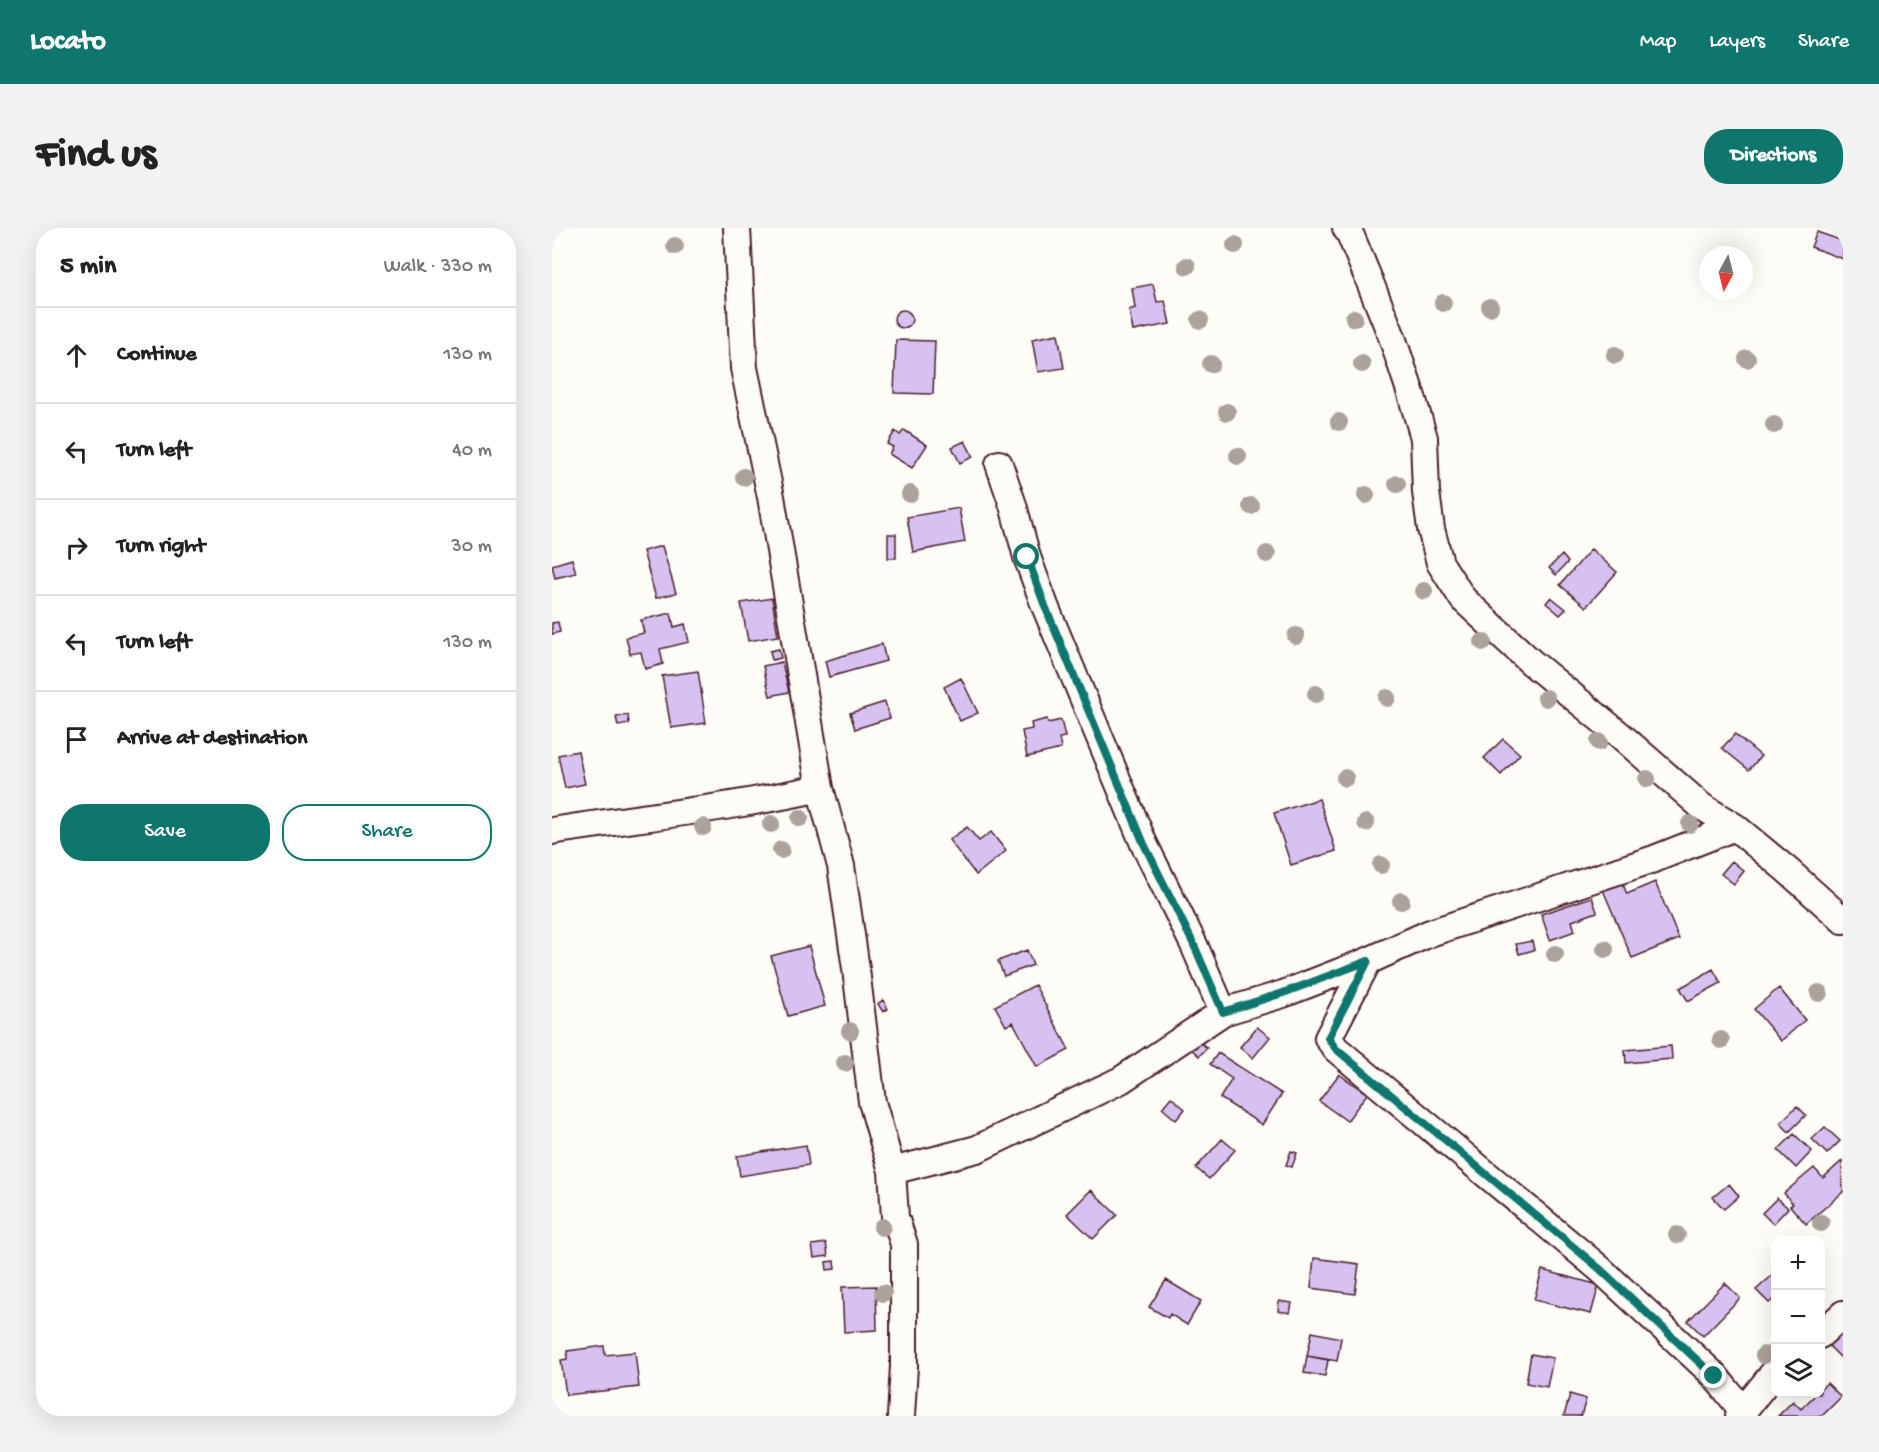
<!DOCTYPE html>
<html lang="en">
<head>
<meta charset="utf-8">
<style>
	:root { --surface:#fff; --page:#f2f2f2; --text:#222; --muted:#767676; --line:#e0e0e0; --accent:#0f766e }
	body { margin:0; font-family:"Gochi Hand",sans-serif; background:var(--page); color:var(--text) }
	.controls { position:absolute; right:18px; bottom:18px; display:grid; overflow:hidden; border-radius:12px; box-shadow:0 6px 24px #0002 }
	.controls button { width:54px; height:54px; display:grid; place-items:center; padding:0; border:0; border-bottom:2px solid var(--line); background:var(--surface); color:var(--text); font:30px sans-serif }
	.compass { position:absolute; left:1147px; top:18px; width:54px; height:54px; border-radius:50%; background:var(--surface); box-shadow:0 6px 24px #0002; rotate:187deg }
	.stop { position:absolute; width:18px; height:18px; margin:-14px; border:4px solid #0f766e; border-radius:50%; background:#fff }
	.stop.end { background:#0f766e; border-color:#fff; box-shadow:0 2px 6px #0008 }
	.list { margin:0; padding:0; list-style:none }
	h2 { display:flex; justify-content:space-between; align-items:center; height:78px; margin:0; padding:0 24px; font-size:26px }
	h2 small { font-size:20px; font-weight:400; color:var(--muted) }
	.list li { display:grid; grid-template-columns:39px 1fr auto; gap:18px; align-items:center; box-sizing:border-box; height:96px; padding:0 24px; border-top:2px solid var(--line) }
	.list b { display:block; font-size:22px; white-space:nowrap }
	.list em { font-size:20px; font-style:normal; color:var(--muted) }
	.actions { display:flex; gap:12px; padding:18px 24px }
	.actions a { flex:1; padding:14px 0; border:2px solid var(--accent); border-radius:24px; text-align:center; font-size:21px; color:var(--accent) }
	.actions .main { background:var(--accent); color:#fff }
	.icon { flex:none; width:33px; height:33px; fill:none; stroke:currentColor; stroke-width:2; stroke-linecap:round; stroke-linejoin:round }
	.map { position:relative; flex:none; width:1291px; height:1188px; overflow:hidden; border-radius:24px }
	header { display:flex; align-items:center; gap:36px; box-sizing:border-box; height:84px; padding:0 30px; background:var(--accent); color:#fff }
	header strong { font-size:28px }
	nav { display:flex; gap:33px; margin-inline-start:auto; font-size:21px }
	.intro { display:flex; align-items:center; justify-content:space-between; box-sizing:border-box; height:144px; padding:0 36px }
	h1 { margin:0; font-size:42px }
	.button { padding:15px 27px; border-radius:24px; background:var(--accent); color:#fff; font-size:21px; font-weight:700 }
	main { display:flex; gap:36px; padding:0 36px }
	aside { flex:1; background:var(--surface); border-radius:24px; box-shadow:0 6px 24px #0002 }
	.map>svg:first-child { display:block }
</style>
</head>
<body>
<header>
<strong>Locato</strong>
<nav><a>Map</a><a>Layers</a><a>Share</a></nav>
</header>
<div class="intro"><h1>Find us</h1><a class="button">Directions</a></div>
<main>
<aside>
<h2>5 min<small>Walk · 330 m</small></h2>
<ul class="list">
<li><svg class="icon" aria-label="ahead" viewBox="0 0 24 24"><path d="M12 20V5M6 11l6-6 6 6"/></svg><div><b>Continue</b></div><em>130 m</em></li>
<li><svg class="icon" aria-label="left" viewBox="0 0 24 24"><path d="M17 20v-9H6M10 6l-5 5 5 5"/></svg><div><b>Turn left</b></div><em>40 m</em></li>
<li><svg class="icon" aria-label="right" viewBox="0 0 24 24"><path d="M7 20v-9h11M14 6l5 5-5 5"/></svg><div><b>Turn right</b></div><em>30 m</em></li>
<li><svg class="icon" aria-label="left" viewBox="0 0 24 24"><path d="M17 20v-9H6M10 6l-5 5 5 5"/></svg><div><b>Turn left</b></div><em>130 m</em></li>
<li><svg class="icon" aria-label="arrive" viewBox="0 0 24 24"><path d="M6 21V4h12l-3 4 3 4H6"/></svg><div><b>Arrive at destination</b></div></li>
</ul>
<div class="actions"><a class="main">Save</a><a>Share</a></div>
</aside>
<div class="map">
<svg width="1291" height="1188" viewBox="0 0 1291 1188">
	<rect width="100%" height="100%" fill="#fdfcf7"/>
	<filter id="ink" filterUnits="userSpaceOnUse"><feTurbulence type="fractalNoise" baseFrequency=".0167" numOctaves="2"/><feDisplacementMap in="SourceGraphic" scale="12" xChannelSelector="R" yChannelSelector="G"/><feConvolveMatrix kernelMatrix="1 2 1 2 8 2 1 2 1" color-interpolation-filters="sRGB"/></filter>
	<g filter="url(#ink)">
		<path fill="#d6c1f1" stroke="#4a1f2b" stroke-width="1.5" d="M1265,4L1291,13V31L1259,19Z
			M601,56L605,74L613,73L618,96L581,103L577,82L583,80L580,60Z
			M342 91a9 9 0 1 1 18 0a9 9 0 1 1-18 0Z
			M506,106L512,140L486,144L480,111Z
			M344,112L383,113L381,166L342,165Z
			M352,202L375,217L360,240L337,226L341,219L335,216L343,203L348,207Z
			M413,213L421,229L408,235L400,219Z
			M407,280L413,314L361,324L355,289Z
			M336,306H344V330H336Z
			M110,318L124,365L104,370L91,323Z
			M1039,321L1065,344L1034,379L1008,357Z
			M1010,327L1016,334L1004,347L997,340Z
			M20,331L24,345L3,350L0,337Z
			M999,369L1014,381L1008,387L994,375Z
			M220,370L226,408L196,413L189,375Z
			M119,385L122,399L133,396L137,414L108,421L111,436L93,441L89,424L78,426L74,409L92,405L89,392Z
			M6,394L8,404L0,406V395Z
			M330,416L334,433L277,449L273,433Z
			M227,421L229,430L220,432L218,423Z
			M230,434L237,464L218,468L211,438Z
			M146,443L154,495L119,500L110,448Z
			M409,450L426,485L408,493L392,459Z
			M333,474L338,490L303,501L298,485Z
			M76,487L77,496L66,498L64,489Z
			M495,491L496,495L509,492L513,509L507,510L509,521L475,529L470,503L480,501L479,495Z
			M1183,506L1209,528L1197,542L1170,520Z
			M951,511L968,526L949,547L932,530Z
			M26,523L33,556L13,560L6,527Z
			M767,571L784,623L739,637L722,585Z
			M415,599L427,613L439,604L454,623L424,647L397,612Z
			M1180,633L1192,643L1182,656L1169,646Z
			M1070,654L1075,666L1103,654L1127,711L1080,730L1051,662Z
			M1040,669L1045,684L1020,693L1023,703L998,712L989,686Z
			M980,713L982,722L967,726L964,716Z
			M257,718L273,778L236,788L219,728Z
			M475,722L481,737L452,748L446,733Z
			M1161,741L1169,755L1136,773L1128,760Z
			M483,757L517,822L485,839L461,794L454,798L443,778Z
			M1227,760L1253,792L1229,813L1202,781Z
			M331,772L336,781L331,784L326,776Z
			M705,799L718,809L701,830L688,819Z
			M647,813L655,820L647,828L639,821Z
			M1119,818L1120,831L1074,835L1073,822Z
			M666,825L730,866L710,897L668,870L680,851L658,836Z
			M787,846L815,866L795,893L767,873Z
			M619,869L633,881L624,892L610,880Z
			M1245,878L1254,887L1237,904L1228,895Z
			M1273,899L1288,913L1275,926L1260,911Z
			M1242,906L1260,923L1244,940L1226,922Z
			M670,911L683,922L657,951L644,940Z
			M254,917L257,937L188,948L185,928Z
			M739,923L745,925L740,939L734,937Z
			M1290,933L1291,964L1254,996L1238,978L1241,976L1232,965L1262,940L1271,950Z
			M1177,956L1187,968L1172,981L1161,969Z
			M539,962L565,987L541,1011L515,986Z
			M1225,970L1236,980L1221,996L1210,985Z
			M274,1015L276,1028L262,1030L260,1017Z
			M762,1030L807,1036L803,1066L759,1060Z
			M282,1033L283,1041L275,1042L274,1034Z
			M990,1042L1047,1057L1039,1086L982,1072Z
			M1224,1044V1069L1217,1075L1204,1062Z
			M614,1052L649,1073L635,1097L618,1086L616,1090L597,1079Z
			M1173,1055L1188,1070L1151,1108L1136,1093Z
			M324,1058L325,1102L292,1104L290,1059Z
			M727,1073L740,1075L738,1085L726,1083Z
			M1291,1103V1132L1276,1117Z
			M760,1104L789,1110L785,1133L755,1128Z
			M52,1118L53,1127L83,1124L87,1159L14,1167L9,1132L15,1131V1123Z
			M979,1126L1001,1130L995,1159L974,1155Z
			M755,1128L776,1132L773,1148L752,1145Z
			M1275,1155L1289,1169L1270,1188H1226L1241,1173L1249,1181L1264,1166H1268V1161Z
			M1018,1166L1034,1171L1029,1188H1012Z"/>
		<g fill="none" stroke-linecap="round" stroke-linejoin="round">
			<defs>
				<path id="minor" d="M185,0L192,140L219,269L268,560
					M794,0L798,6L815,47L840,109L860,169L872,210L874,264L879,301L888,335L911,371L979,434L1068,507L1149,578L1183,599L1235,642L1291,692
					M447,236L461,277L475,329L493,378L592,616L642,717L671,784
					M0,603C89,589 180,580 268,560L289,638L304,741L320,874L340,943L343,989L352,1016V1138L349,1188
					M816,733L776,810L784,821L1048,1041L1162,1147L1192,1184
					M340,943L425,921L569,852L671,784L731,766L816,733L878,705L1102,631L1183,599
					M1268,1107L1291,1086
					M1187,1188L1224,1142"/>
			</defs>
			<use href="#minor" stroke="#4a1f2b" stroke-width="30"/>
			<use href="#minor" stroke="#fdfcf7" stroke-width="26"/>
		</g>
		<g fill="#aba29b">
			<circle cx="683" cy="17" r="9"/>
			<circle cx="123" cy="18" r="9"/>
			<circle cx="635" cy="38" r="9"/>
			<circle cx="891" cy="75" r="9"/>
			<circle cx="938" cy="79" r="9"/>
			<circle cx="802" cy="90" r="9"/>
			<circle cx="648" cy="92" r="9"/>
			<circle cx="1063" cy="127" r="9"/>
			<circle cx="1195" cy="131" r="9"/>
			<circle cx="659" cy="136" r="9"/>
			<circle cx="810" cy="136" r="9"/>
			<circle cx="675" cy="184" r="9"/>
			<circle cx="787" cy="194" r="9"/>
			<circle cx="1222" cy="197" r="9"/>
			<circle cx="686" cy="228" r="9"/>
			<circle cx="192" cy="249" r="9"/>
			<circle cx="845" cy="256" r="9"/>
			<circle cx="358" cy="266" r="9"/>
			<circle cx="814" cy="267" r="9"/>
			<circle cx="699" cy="278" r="9"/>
			<circle cx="715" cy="326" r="9"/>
			<circle cx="872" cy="363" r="9"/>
			<circle cx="744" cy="408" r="9"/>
			<circle cx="931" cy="414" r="9"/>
			<circle cx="764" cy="466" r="9"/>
			<circle cx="835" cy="470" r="9"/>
			<circle cx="994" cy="470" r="9"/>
			<circle cx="1047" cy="514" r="9"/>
			<circle cx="793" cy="550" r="9"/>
			<circle cx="1095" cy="551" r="9"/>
			<circle cx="248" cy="590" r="9"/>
			<circle cx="814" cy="595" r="9"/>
			<circle cx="219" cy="596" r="9"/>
			<circle cx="1138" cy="596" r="9"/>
			<circle cx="151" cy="599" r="9"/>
			<circle cx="229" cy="622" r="9"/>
			<circle cx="829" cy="637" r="9"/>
			<circle cx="849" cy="673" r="9"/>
			<circle cx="1053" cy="721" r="9"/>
			<circle cx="1003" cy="726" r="9"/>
			<circle cx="1267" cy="765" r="9"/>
			<circle cx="298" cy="803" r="9"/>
			<circle cx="1169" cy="812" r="9"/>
			<circle cx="293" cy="835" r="9"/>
			<circle cx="1269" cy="995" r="9"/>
			<circle cx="330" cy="999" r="9"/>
			<circle cx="1125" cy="1007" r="9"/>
			<circle cx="331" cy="1065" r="9"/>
			<circle cx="1212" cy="1127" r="9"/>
		</g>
	</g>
	<g fill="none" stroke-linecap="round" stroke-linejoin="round" filter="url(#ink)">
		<path stroke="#0f766e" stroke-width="8" d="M475,329L493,378L592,616L642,717L671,784L731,765L816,733L776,810L784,821L1048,1041L1162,1148"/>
	</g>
</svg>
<div class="controls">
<button>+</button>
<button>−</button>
<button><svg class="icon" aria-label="layers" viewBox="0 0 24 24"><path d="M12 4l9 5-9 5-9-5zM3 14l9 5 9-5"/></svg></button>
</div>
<svg class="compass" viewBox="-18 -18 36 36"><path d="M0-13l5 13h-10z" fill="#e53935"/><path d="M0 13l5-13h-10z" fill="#767676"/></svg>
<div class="stop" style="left:475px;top:329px"></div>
<div class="stop end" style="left:1162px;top:1148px"></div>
</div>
</main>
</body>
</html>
